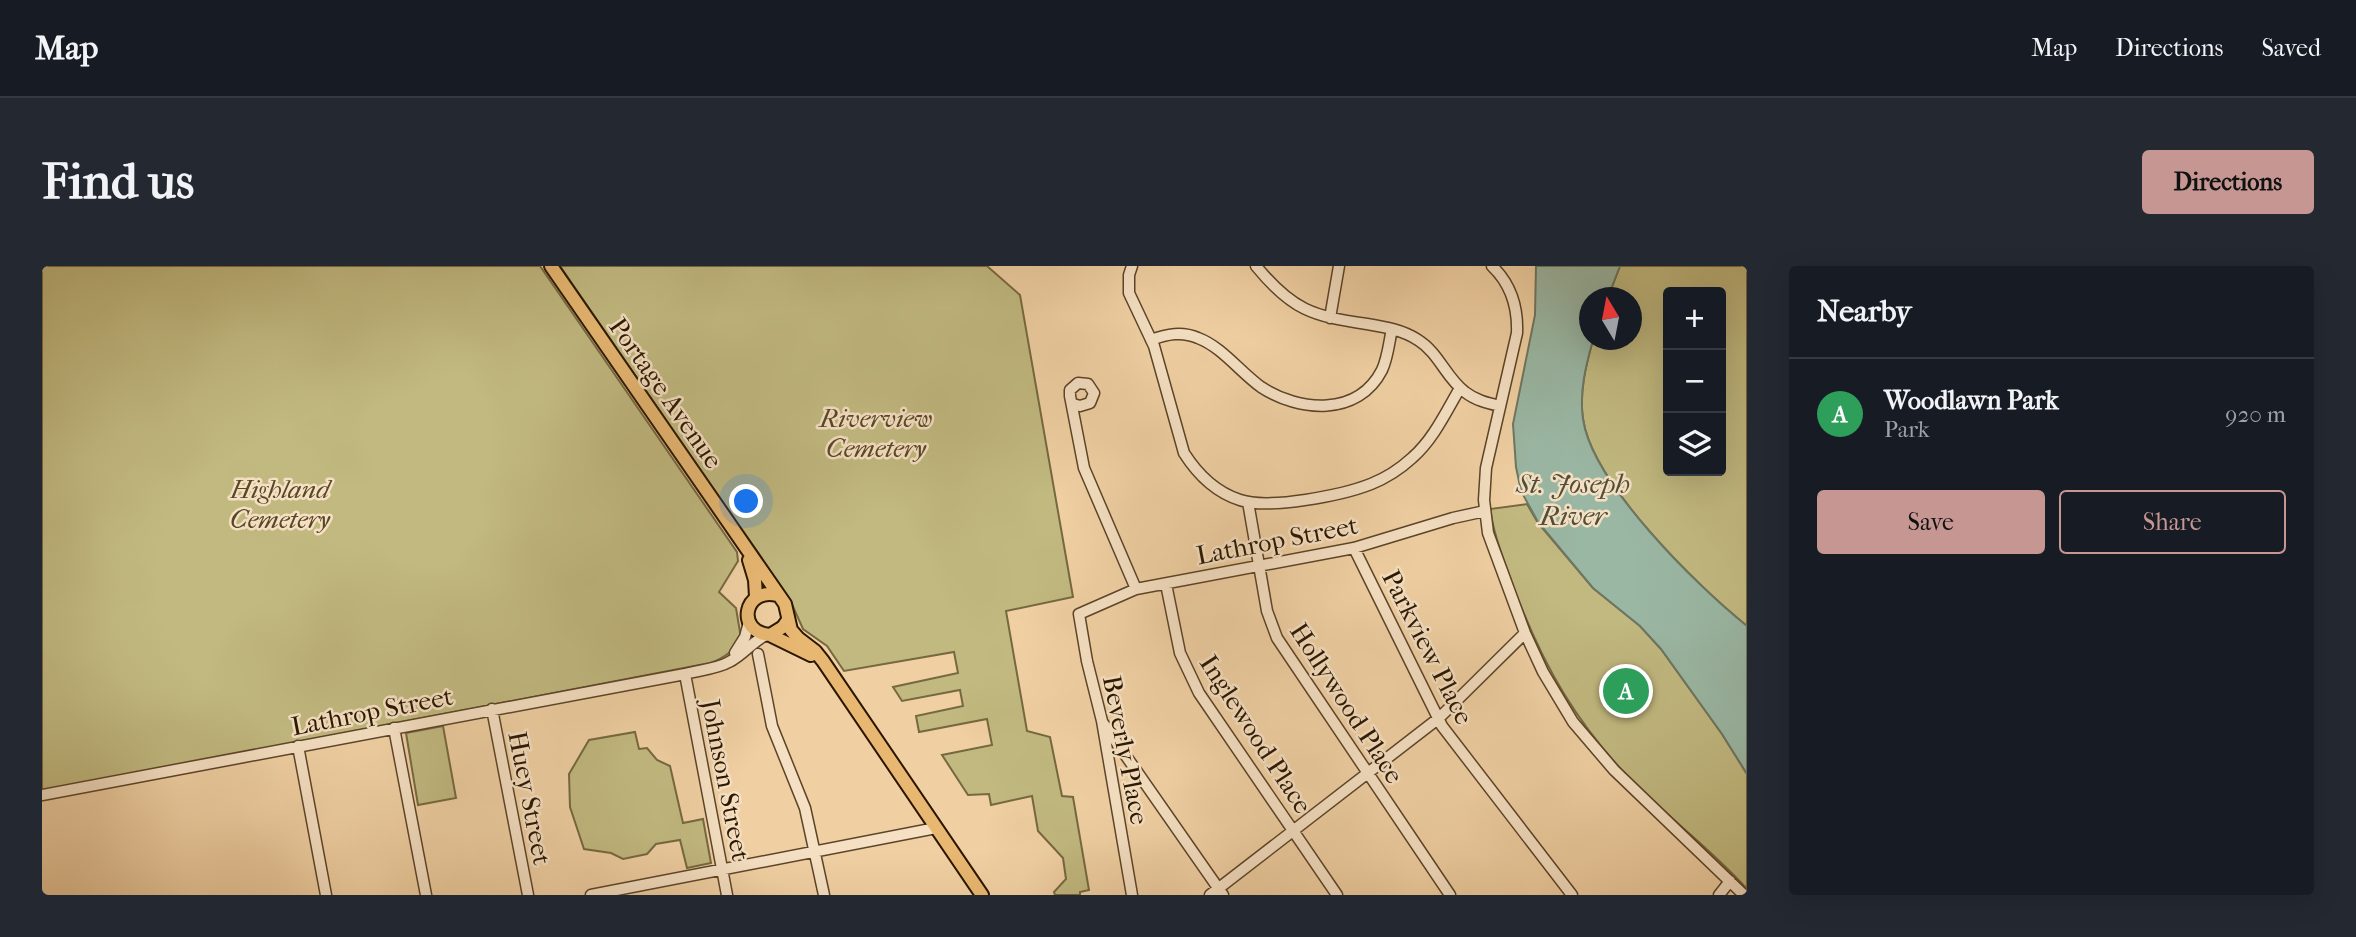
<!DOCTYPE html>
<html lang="en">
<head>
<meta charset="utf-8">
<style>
	:root { --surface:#171b24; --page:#242831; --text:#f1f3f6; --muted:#9ea1a6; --line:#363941; --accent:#c59692 }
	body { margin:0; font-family:"IM FELL French Canon",serif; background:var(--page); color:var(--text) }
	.controls { position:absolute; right:21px; top:21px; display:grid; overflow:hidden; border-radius:7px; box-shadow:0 7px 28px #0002 }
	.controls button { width:63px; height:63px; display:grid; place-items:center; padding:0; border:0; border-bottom:2px solid var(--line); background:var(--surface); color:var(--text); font:35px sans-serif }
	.compass { position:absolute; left:1537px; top:21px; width:63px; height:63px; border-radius:50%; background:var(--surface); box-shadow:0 7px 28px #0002; rotate:350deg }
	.you { position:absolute; left:705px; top:236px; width:24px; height:24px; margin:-18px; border:5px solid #fff; border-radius:50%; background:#1a73e8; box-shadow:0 0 0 10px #1a73e833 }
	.badge { display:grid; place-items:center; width:46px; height:46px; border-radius:50%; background:var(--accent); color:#fff; font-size:23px; font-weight:700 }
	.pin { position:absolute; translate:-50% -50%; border:4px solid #fff; box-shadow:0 2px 7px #0006 }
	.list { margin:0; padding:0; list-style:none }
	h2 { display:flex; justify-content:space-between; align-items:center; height:91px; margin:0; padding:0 28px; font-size:30px }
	h2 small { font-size:23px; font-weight:400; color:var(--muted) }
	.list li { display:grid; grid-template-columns:46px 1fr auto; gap:21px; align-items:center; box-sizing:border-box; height:112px; padding:0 28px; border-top:2px solid var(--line) }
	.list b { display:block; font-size:26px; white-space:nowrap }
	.list p { margin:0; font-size:23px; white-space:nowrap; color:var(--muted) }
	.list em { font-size:23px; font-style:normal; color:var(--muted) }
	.actions { display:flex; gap:14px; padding:21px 28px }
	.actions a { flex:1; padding:16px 0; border:2px solid var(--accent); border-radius:7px; text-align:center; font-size:24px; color:var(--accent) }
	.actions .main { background:var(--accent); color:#111 }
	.icon { flex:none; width:38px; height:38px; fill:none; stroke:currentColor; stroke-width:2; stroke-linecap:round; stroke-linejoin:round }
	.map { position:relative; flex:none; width:1705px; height:629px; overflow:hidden; border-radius:7px }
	header { display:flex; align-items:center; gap:42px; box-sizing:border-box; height:98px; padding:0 35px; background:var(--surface); border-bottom:2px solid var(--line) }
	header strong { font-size:33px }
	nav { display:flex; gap:38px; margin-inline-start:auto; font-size:24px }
	.intro { display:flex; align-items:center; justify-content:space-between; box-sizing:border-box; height:168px; padding:0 42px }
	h1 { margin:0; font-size:49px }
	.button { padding:18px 32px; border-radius:7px; background:var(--accent); color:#111; font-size:24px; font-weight:700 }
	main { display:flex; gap:42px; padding:0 42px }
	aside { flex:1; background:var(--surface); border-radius:7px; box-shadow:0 7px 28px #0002 }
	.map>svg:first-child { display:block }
</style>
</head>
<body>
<header>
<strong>Map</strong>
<nav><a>Map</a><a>Directions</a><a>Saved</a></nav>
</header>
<div class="intro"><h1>Find us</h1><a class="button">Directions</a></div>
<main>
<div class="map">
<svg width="1705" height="629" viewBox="0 0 1705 629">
	<rect width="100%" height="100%" fill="#f0d0a3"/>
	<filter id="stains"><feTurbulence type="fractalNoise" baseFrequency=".00286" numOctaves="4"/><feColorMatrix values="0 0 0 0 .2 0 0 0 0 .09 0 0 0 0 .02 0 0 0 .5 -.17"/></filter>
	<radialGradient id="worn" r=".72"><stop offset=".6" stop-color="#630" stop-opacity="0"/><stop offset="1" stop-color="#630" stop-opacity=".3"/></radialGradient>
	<path fill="#c1b980" stroke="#766840" stroke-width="2" fill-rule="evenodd" d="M0,0H498L695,286L696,295L677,326L694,342L699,372C691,385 683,392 668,397L0,525Z
		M518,0H945L978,29L1031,331L964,345L985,465L1008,471L1020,530L1031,531L1047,624L1038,626V629H1013L1012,626L1024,613L1021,592L996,565L990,530L949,539L947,528L926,529L900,489L950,479L945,453L877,466L874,450L921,440L918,424L860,435L851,421L916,407L912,386L802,405L785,380L761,363L749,336Z
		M1578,0H1705V360C1655,320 1550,217 1541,153C1537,126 1544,99 1551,74H1590V32L1566,31ZM1626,26H1679V205H1626Z
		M1485,238L1496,257L1551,322L1598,360L1619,383L1680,468L1705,508V623C1672,586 1632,556 1596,521C1535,460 1501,400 1471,320C1462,294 1452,270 1448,243Z
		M401,460L414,532L376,539L364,467Z
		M593,466L597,483L605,482L615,494L628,500L641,557L661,553L669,597L645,602L638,574L614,578L605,588L581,593L569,587L542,583L528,541L527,508L547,474Z"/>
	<path fill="#9ab7a4" stroke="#6d7762" stroke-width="2" d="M1494,0H1578L1566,31L1548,32V74H1551C1544,99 1537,126 1541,153C1550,217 1655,320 1705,360V508L1680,468L1619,383L1598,360L1551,322L1496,256L1479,225L1474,201L1471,158L1493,49Z"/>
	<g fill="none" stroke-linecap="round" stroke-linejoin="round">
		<defs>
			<path id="minor" d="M1090,0L1087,9V27L1112,80L1142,187C1156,209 1173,226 1198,234C1227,244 1301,229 1329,218C1344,212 1358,203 1370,192C1391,174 1404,146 1418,122
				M1214,0C1250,44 1270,50 1325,58C1343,61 1361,64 1376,74C1397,87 1404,112 1423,126C1433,134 1445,137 1458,140
				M1450,0C1469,18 1476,41 1475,67L1444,202L1442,234L1446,267L1483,367L1501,406L1531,456L1572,504L1702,629
				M1288,52L1297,0
				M1109,74C1125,68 1140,65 1156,72C1180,81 1198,106 1219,121C1257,146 1316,151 1340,104C1346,91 1347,76 1350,63
				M1031,138L1038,140L1048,137L1052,127L1046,118L1036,117L1028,124V130L1042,202L1094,323
				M1206,236L1225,345L1235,372L1408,629
				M1312,282L1400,460L1530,629
				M1124,318L1138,387L1157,427L1295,629
				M693,387L703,371L707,356
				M716,388L730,460L763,542L782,629
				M643,408L685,629
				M450,443L486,629
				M1061,457L1181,629
				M352,462L384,629
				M256,480L284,629
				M0,529L643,408C657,404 675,403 687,396C701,389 710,376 724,369
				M549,629L894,562
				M1090,629L1060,455L1045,395L1037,348L1094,323L1312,282L1411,252L1443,245
				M1168,629L1397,452L1483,367
				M1677,629L1688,615"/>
			<path id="major" d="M509,0L743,338L749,364L756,372L773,385L781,395L940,629
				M707,294L713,314L714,331
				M735,329C702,321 693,366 728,369L741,361L746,354
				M728,369L769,389"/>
		</defs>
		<use href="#minor" stroke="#5c4429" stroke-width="13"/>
		<use href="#major" stroke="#2a1600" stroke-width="16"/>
		<use href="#minor" stroke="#f5e0c3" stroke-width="10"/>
		<use href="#major" stroke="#e8b872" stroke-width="12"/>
	</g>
	<g text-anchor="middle" stroke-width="5" stroke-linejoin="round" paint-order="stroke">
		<g font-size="26" fill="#2a1600" stroke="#f5e0c3">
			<text transform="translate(624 127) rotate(55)" y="9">Portage Avenue</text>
			<text transform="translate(1235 274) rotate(-11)" y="9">Lathrop Street</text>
			<text transform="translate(1386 381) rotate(63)" y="9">Parkview Place</text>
			<text transform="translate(1305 437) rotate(57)" y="9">Hollywood Place</text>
			<text transform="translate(330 445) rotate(-11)" y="9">Lathrop Street</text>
			<text transform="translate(1214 468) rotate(57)" y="9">Inglewood Place</text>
			<text transform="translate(1084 484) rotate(79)" y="9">Beverly Place</text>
			<text transform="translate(684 514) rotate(79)" y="9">Johnson Street</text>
			<text transform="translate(488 532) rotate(79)" y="9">Huey Street</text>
		</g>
		<g font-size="26" font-style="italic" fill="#574726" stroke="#f5e0c3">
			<text x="834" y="161">Riverview<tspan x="834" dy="30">Cemetery</tspan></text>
			<text x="238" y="232">Highland<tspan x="238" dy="30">Cemetery</tspan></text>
		</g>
		<g font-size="28" font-style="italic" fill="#514e39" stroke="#f5e0c3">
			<text x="1531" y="227">St. Joseph<tspan x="1531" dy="32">River</tspan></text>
		</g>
	</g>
	<rect width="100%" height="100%" filter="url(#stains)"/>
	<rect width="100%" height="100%" fill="url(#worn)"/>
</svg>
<div class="controls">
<button>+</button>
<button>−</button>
<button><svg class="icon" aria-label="layers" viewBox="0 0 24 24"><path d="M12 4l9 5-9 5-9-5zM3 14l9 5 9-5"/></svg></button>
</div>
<svg class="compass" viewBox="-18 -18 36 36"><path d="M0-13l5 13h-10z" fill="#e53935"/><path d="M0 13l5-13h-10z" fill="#9ea1a6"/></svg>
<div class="you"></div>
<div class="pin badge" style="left:1584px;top:425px;background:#2e9e5b">A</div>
</div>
<aside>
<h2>Nearby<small></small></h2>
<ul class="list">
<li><span class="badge" style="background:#2e9e5b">A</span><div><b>Woodlawn Park</b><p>Park</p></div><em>920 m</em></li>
</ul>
<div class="actions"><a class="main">Save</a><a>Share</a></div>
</aside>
</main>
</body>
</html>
